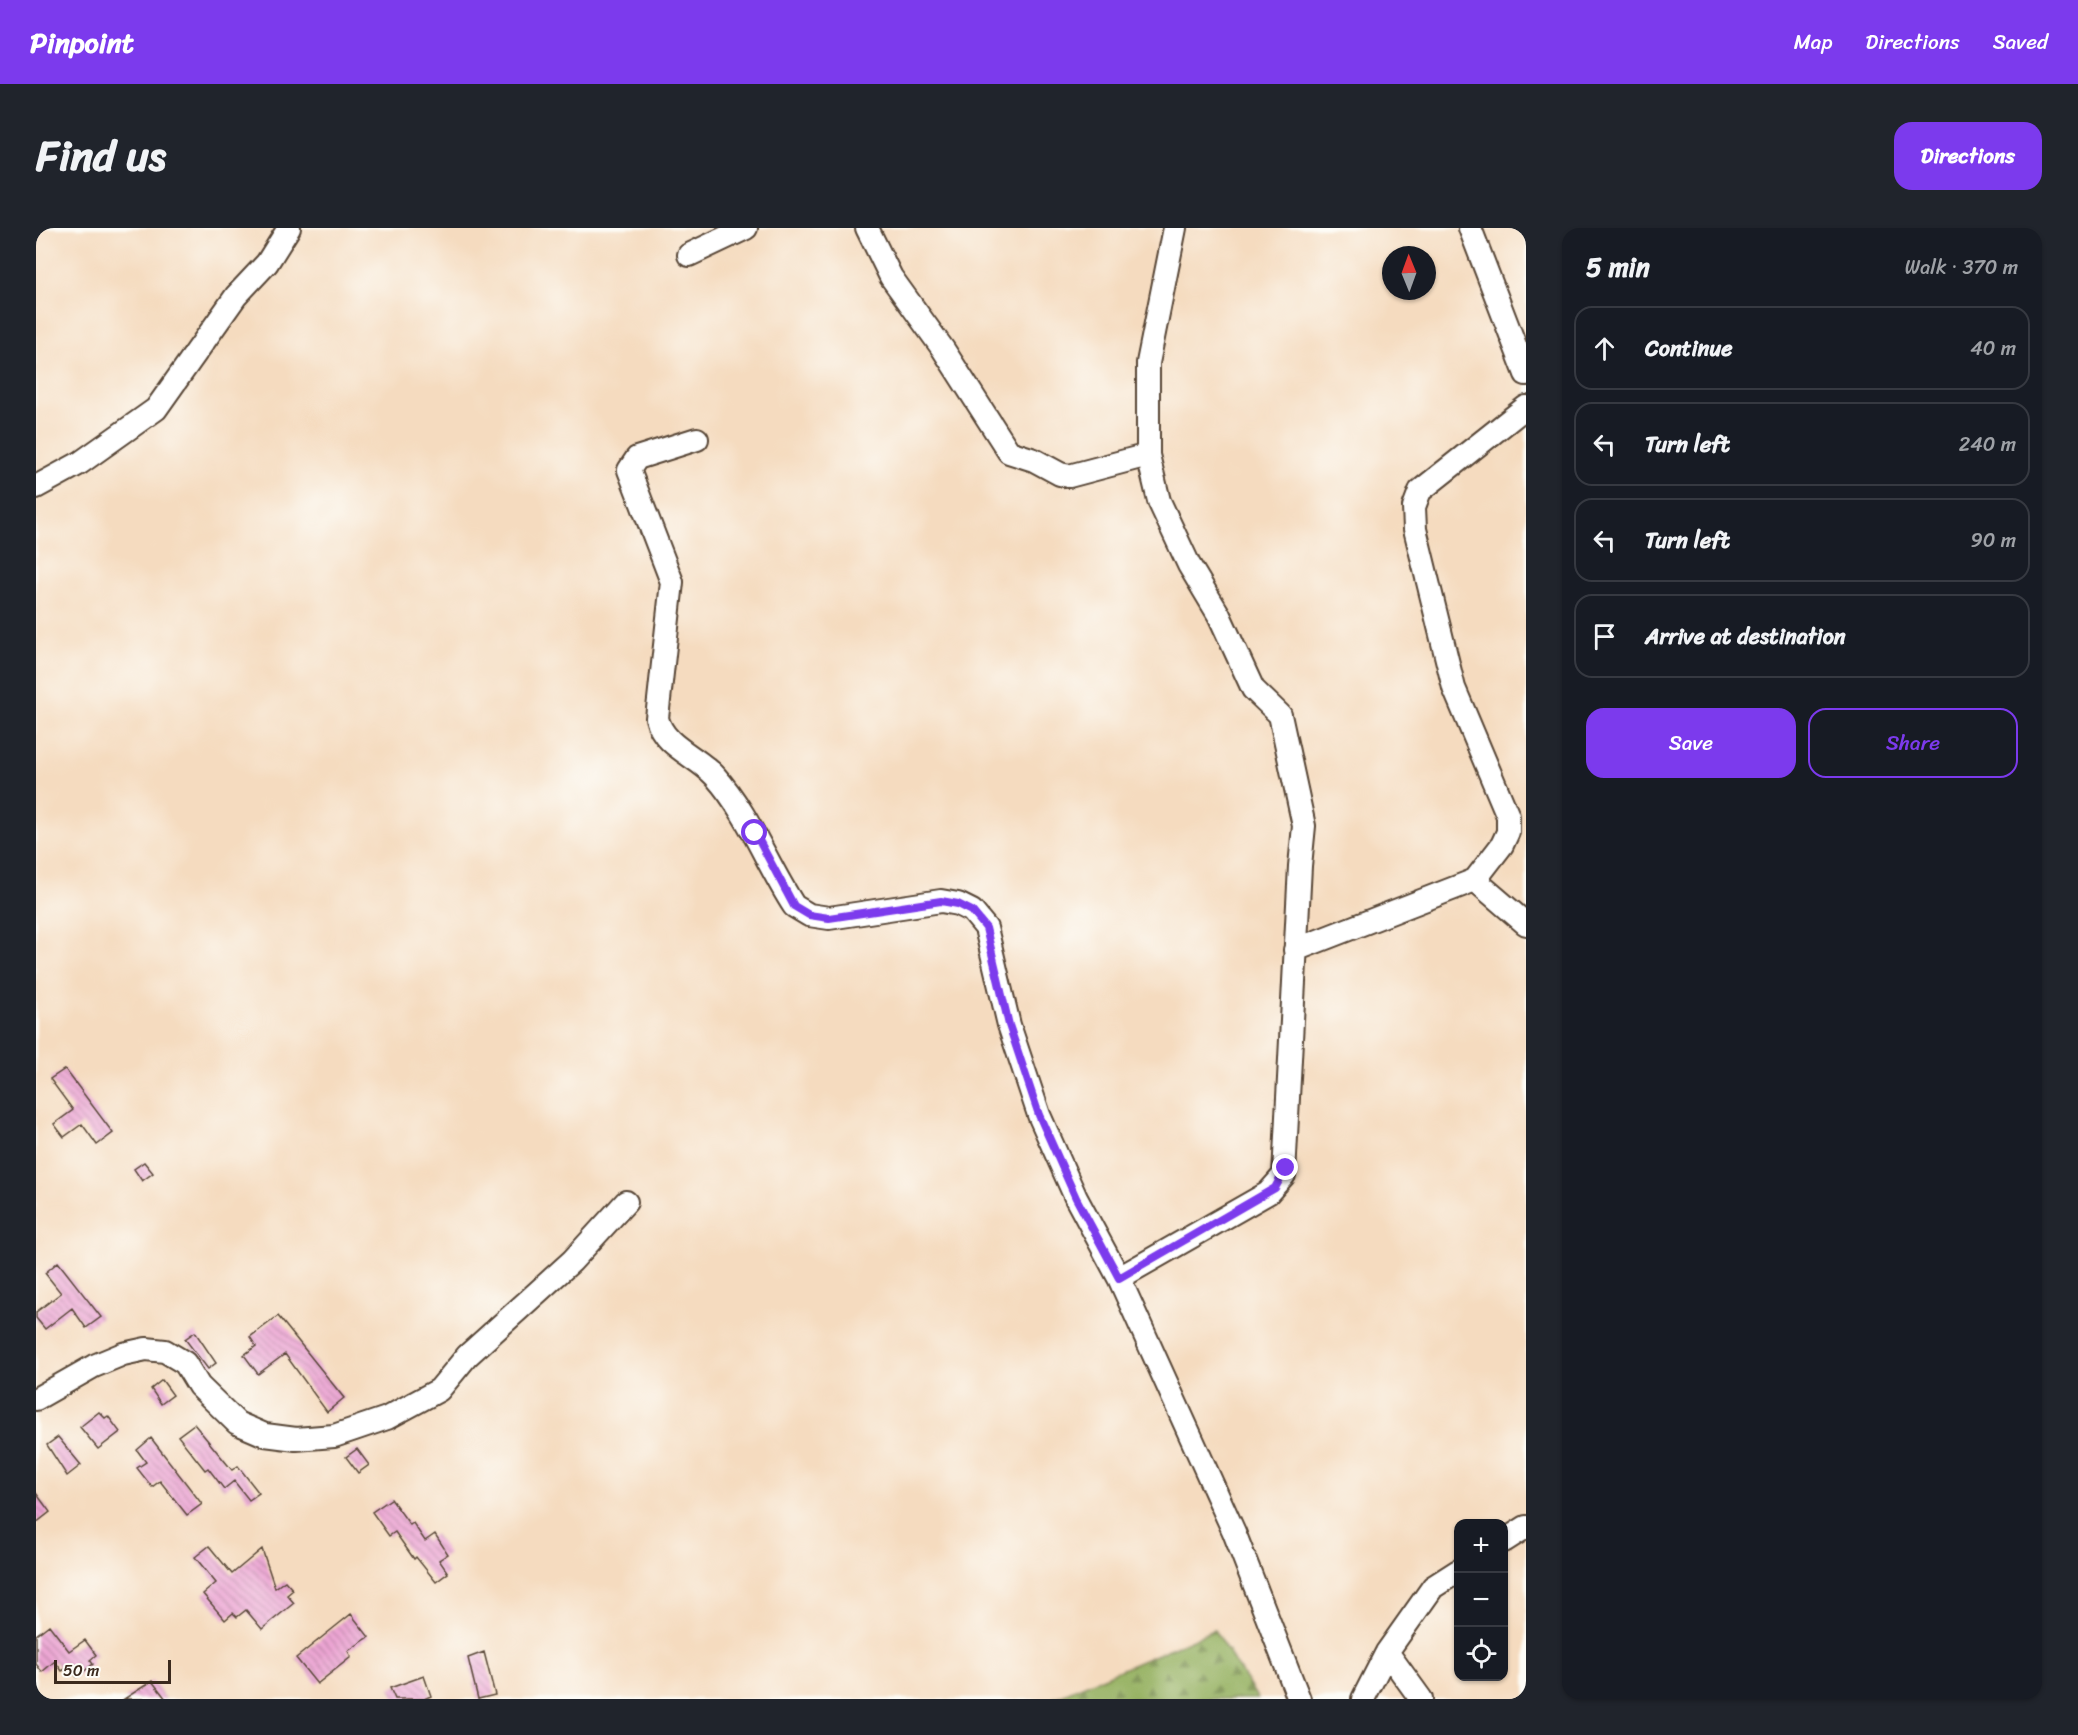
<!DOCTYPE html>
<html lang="en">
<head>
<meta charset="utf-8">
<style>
	:root { --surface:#171b24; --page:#20242c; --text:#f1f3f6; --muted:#9ea1a6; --line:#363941; --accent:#7c3aed }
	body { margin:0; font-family:Sriracha,sans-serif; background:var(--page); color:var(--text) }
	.controls { position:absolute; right:18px; bottom:18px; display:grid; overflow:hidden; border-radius:12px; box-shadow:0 2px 4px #0004 }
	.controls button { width:54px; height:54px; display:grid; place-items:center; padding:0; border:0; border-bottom:2px solid var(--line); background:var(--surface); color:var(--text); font:30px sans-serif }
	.compass { position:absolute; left:1346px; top:18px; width:54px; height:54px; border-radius:50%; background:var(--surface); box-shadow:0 2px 4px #0004; rotate:359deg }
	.scale { position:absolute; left:18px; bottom:15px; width:117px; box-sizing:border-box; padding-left:6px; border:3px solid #3b2a1e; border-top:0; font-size:16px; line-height:21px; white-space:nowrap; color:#3b2a1e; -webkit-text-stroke:4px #fdfcf7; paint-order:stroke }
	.stop { position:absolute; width:18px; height:18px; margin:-14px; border:4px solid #7c3aed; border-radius:50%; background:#fff }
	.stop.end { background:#7c3aed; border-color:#fff; box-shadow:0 2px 6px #0008 }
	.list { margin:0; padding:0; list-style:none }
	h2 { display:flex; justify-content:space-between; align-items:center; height:78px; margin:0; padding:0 24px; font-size:26px }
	h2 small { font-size:20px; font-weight:400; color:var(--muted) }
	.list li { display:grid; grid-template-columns:39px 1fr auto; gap:18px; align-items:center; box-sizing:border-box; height:84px; margin:0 12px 12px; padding:0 12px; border:2px solid var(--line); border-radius:18px }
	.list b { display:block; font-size:22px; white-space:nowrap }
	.list em { font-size:20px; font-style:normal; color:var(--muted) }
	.actions { display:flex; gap:12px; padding:18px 24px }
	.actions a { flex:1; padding:14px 0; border:2px solid var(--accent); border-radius:18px; text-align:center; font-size:21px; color:var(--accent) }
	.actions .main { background:var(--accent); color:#fff }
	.icon { flex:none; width:33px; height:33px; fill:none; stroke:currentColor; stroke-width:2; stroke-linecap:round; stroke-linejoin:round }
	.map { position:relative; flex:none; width:1490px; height:1471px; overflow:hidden; border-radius:18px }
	header { display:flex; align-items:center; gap:36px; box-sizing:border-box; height:84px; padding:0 30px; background:var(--accent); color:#fff }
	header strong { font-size:28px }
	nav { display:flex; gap:33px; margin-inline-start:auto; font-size:21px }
	.intro { display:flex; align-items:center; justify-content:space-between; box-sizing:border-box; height:144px; padding:0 36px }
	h1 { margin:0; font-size:42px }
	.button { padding:15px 27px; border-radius:18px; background:var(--accent); color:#fff; font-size:21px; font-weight:700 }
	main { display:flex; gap:36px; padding:0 36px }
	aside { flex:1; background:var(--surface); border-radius:18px; box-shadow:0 2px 4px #0004 }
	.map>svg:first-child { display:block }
</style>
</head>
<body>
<header>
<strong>Pinpoint</strong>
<nav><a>Map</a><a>Directions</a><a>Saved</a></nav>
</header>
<div class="intro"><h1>Find us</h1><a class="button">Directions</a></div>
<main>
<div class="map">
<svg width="1490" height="1471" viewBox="0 0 1490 1471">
	<defs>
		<pattern id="forest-firs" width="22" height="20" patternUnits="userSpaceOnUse" patternTransform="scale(1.5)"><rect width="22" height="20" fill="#98b365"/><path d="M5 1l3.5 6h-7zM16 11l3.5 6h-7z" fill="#7d9253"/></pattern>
		<pattern id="building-back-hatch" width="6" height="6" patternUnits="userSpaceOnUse" patternTransform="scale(1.5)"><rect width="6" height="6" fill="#eca5d3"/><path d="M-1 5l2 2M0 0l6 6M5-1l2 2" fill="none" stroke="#c087ab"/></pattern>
	</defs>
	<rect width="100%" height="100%" fill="#fdfcf7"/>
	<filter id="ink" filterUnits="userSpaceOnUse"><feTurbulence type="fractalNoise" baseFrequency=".0167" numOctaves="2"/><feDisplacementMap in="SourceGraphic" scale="12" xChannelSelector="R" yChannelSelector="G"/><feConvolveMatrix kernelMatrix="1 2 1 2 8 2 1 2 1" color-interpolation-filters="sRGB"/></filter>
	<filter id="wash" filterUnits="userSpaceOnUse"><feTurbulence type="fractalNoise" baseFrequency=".008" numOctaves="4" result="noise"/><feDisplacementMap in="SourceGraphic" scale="24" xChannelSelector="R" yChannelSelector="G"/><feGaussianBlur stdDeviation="1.35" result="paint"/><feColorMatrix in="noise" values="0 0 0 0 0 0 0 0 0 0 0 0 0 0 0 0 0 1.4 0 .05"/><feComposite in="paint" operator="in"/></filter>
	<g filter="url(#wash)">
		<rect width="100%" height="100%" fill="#f5dbbf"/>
		<path fill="url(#forest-firs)" stroke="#6a6e42" stroke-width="1.5" d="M1178,1402L1222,1471H1016Z"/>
		<g id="blocks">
			<path fill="url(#building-back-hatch)" d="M29,841L77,905L61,917L46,896L28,909L18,896L37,882L14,851Z
				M108,934L117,945L106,953L98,941Z
				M22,1034L65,1089L50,1100L36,1080L9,1101L0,1090V1084L25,1065L9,1045Z
				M242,1088L308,1170L291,1184L249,1126L222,1146L208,1127L220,1118L214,1109Z
				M159,1104L180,1135L172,1141L149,1111Z
				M126,1152L137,1167L125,1176L115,1161Z
				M63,1184L69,1190L72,1188L84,1204L62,1221L44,1199Z
				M158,1196L196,1242L202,1238L223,1265L213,1272L198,1253L188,1261L172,1240L169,1242L142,1208Z
				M22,1209L45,1237L31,1248L11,1217Z
				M115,1210L166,1276L151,1287L124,1253L116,1259L101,1240L110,1234L101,1222Z
				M321,1221L333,1237L322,1245L310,1229Z
				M0,1265L14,1284L0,1295Z
				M355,1271L374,1297L377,1295L389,1313L399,1306L412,1326L403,1332L412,1345L400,1354L380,1329L378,1331L359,1304L353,1308L336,1284Z
				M173,1318L196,1346L226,1321L239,1360L249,1353L257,1362L251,1367L258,1375L226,1401L210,1382L201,1389L197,1385L189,1392L167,1366L180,1355L159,1329Z
				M315,1386L333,1409L312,1423L315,1429L281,1456L260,1430Z
				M13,1397L33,1423L49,1412L60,1427L54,1432L57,1436L41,1449L33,1439L26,1443L19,1433L6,1444L0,1436V1407Z
				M448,1424L459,1467L442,1471L432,1430Z
				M388,1448L395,1468L388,1471H359L354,1460Z
				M116,1453L130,1471H88Z"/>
		</g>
	</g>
	<g filter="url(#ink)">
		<use href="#blocks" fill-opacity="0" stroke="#574536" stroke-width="1.5"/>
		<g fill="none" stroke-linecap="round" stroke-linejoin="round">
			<defs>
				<path id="minor" d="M831,0L855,49L907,121L973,224L998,232L1024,246L1033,248L1112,227
					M1139,0L1112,135V227L1123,273L1153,337L1183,387L1217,461L1244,487L1268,598L1264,638L1248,947L1232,965L1083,1050L1198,1304L1263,1471
					M1434,0L1490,146
					M653,27L710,0
					M661,211L601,230L593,242L636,354L621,490C627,518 661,528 679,548C713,586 730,635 758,678L773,687L793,690L905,673L922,676L936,683L950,700L973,797L1003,887L1040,970L1083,1050
					M0,259L44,235L120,181L200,68L231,35L253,0
					M1439,652L1490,696
					M1259,722L1439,652L1466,617L1472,604V588L1418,460L1379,301L1378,279L1384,263L1490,179
					M0,1171L58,1138L87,1126L110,1121L129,1123L149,1135L163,1158L201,1195L229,1207L260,1211L298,1208L351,1190L403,1162L431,1128L536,1033L590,974
					M1468,1313L1490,1299
					M1351,1424L1385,1471
					M1327,1471L1351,1424L1397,1359L1422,1343"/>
			</defs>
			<use href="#minor" stroke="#574536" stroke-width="26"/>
			<use href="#minor" stroke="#fff" stroke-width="22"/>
		</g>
	</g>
	<g fill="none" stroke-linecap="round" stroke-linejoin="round" filter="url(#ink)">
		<path stroke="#7c3aed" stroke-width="8" d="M719,605L758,678L773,687L793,690L905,673L922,676L936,683L950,700L973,797L1003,887L1040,970L1083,1050L1239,960L1250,940"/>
	</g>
</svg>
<div class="controls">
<button>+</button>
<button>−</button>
<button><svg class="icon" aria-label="locate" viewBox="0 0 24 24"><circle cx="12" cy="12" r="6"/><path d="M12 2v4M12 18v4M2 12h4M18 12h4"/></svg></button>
</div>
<svg class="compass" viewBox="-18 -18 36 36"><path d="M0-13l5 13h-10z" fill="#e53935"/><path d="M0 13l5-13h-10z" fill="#9ea1a6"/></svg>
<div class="scale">50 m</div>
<div class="stop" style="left:719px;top:605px"></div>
<div class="stop end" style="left:1250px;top:940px"></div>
</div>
<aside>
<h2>5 min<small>Walk · 370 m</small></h2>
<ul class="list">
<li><svg class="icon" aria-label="ahead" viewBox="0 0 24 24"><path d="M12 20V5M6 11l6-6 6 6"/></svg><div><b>Continue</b></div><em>40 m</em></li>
<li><svg class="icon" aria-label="left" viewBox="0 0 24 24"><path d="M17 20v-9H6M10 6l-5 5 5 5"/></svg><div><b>Turn left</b></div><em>240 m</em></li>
<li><svg class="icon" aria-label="left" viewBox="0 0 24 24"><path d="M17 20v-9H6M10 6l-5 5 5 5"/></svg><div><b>Turn left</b></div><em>90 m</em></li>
<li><svg class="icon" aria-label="arrive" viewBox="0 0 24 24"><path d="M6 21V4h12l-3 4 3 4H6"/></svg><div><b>Arrive at destination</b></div></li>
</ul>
<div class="actions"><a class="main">Save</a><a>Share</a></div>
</aside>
</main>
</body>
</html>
